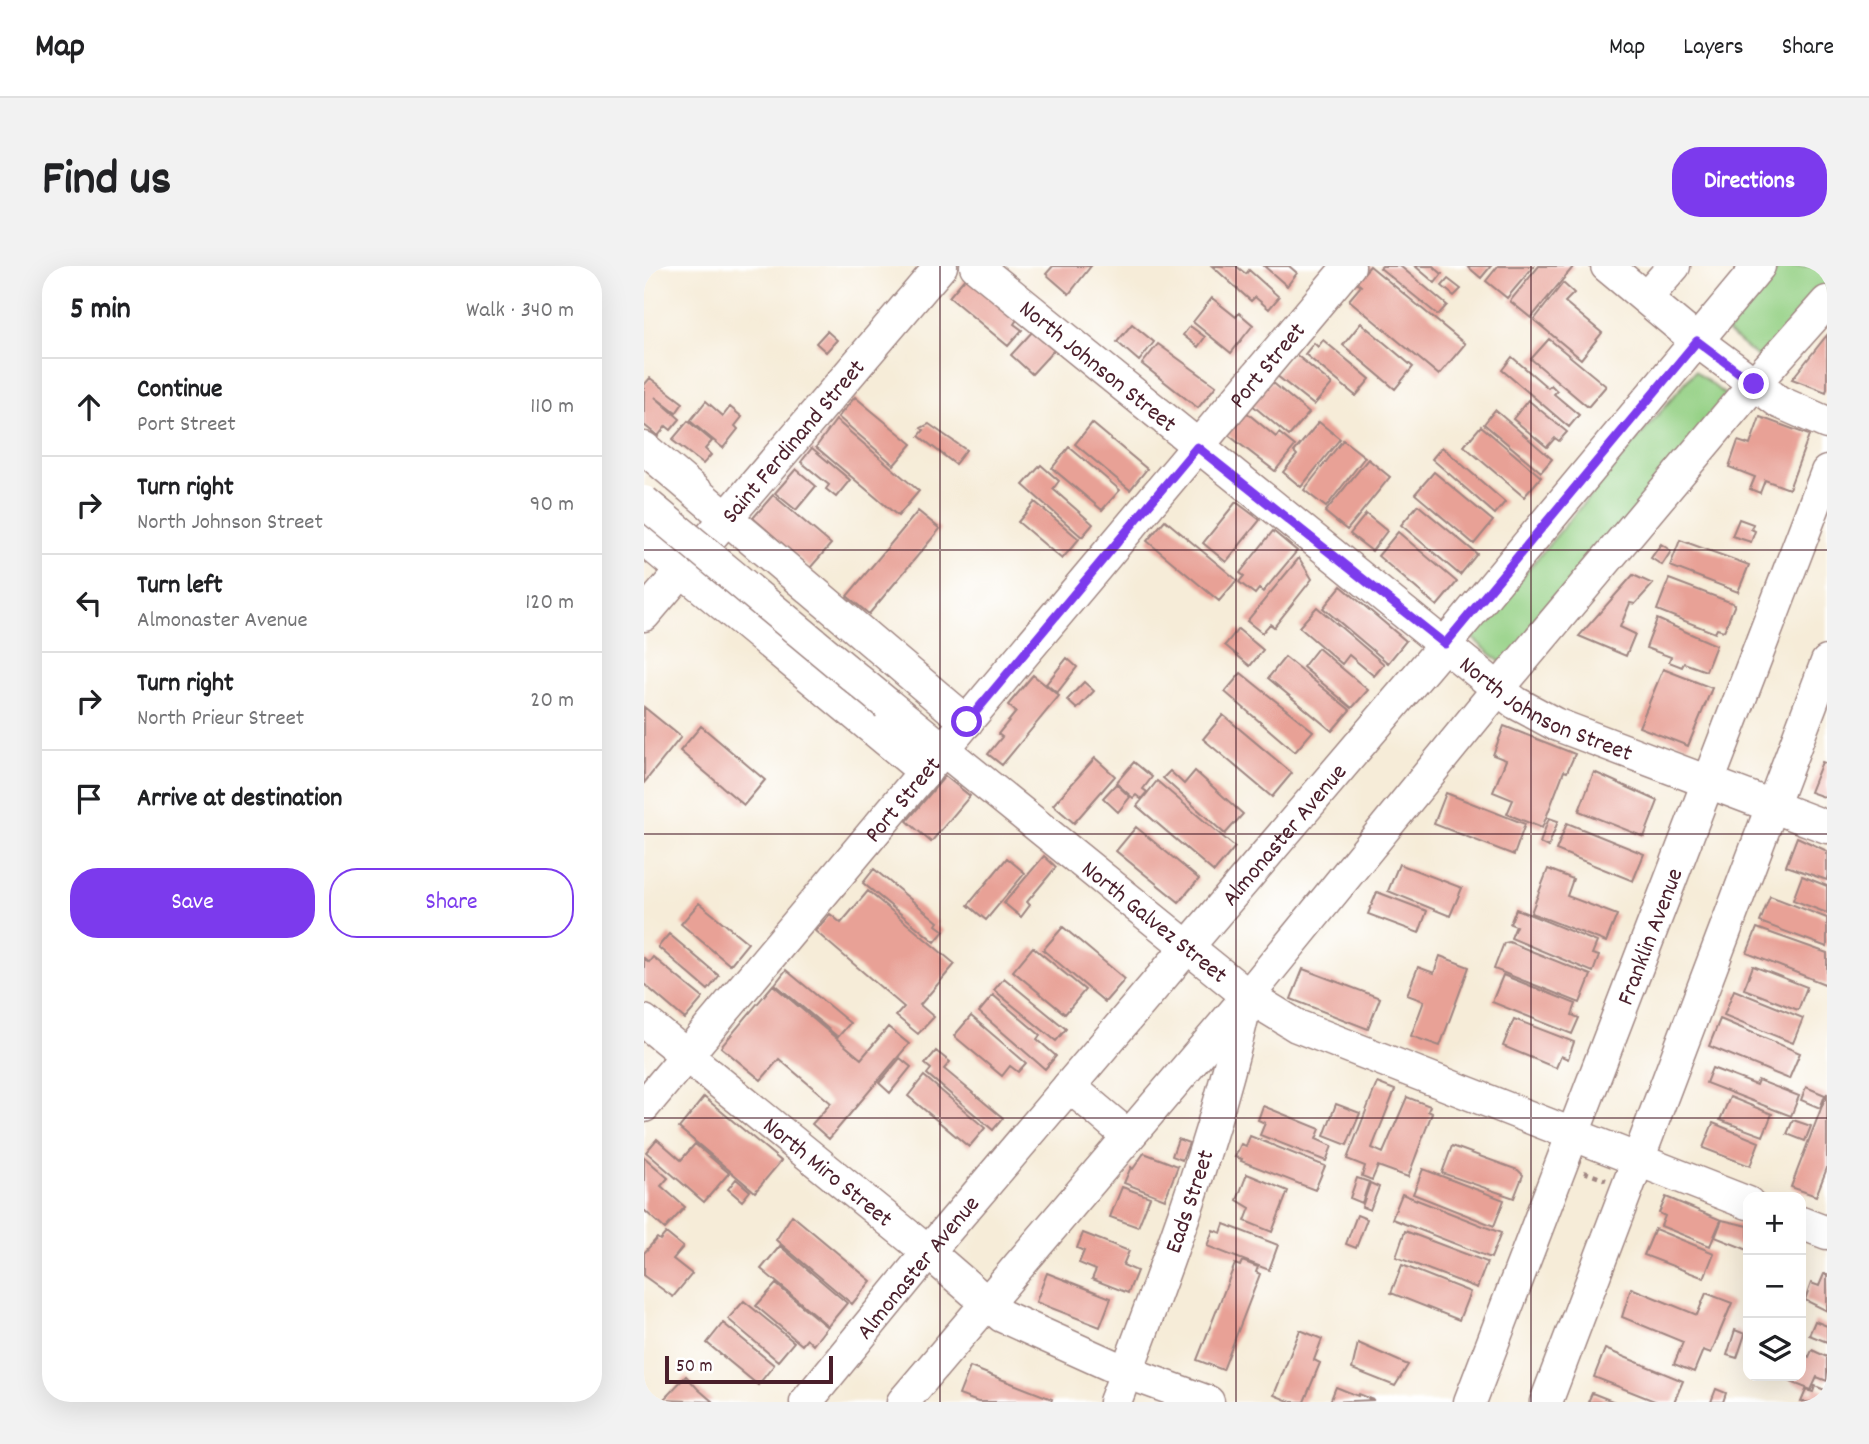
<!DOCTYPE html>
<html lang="en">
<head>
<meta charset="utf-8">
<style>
	:root { --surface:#fff; --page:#f2f2f2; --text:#202124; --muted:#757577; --line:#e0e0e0; --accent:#7c3aed }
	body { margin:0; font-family:Dekko,sans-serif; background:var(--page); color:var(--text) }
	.controls { position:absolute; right:21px; bottom:21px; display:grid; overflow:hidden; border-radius:14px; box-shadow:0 7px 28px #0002 }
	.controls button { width:63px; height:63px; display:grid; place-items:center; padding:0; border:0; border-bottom:2px solid var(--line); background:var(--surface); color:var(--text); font:35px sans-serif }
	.scale { position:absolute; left:21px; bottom:18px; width:168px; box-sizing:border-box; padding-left:7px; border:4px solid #4a1f2b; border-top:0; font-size:19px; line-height:24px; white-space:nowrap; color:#4a1f2b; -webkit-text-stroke:5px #fff; paint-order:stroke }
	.stop { position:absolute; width:21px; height:21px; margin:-16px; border:5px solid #7c3aed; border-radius:50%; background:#fff }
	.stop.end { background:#7c3aed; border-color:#fff; box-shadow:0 2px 7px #0008 }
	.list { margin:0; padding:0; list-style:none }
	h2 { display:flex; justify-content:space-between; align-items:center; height:91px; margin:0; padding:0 28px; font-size:30px }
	h2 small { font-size:23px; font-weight:400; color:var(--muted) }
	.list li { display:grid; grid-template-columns:46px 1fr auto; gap:21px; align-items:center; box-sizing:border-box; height:98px; padding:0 28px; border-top:2px solid var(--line) }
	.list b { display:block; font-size:26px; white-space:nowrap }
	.list p { margin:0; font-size:23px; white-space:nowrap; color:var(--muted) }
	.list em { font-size:23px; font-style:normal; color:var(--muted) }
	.actions { display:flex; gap:14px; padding:21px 28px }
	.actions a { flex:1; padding:16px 0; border:2px solid var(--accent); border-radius:28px; text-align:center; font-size:24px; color:var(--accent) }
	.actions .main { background:var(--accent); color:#fff }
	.icon { flex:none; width:38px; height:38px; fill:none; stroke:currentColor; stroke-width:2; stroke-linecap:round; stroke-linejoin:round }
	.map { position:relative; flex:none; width:1183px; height:1136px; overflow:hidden; border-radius:28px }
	header { display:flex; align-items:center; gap:42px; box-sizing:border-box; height:98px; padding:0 35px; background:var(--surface); border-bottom:2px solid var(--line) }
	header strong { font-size:33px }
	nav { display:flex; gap:38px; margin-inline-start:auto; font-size:24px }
	.intro { display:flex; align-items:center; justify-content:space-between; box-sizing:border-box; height:168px; padding:0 42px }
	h1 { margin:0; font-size:49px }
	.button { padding:18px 32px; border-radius:28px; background:var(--accent); color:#fff; font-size:24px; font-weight:700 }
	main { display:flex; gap:42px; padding:0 42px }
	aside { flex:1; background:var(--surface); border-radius:28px; box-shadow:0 7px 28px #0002 }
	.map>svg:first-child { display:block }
</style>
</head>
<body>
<header>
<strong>Map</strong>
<nav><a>Map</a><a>Layers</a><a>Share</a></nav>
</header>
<div class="intro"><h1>Find us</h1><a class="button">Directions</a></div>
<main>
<aside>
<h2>5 min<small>Walk · 340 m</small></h2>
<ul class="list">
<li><svg class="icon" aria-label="ahead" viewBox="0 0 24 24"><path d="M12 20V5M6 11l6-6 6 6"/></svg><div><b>Continue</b><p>Port Street</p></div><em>110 m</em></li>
<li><svg class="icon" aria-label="right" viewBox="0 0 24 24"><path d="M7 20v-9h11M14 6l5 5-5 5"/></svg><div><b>Turn right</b><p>North Johnson Street</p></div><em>90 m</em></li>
<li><svg class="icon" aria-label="left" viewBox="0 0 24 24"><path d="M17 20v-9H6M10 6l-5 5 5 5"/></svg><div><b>Turn left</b><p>Almonaster Avenue</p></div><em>120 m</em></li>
<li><svg class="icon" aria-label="right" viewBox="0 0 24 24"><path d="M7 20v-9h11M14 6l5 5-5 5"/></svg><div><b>Turn right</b><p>North Prieur Street</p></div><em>20 m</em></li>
<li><svg class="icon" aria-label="arrive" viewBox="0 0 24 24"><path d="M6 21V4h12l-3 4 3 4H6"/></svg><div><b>Arrive at destination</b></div></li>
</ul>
<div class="actions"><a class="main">Save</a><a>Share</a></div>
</aside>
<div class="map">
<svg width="1183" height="1136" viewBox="0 0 1183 1136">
	<rect width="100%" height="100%" fill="#fff"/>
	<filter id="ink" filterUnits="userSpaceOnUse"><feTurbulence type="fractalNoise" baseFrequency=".0143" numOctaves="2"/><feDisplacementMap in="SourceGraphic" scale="14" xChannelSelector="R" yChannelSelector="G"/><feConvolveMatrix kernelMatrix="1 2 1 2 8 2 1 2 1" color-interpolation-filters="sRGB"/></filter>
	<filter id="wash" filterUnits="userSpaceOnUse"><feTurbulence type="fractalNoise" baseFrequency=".00686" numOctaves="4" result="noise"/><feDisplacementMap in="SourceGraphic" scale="28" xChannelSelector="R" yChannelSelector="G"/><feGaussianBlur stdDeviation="1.57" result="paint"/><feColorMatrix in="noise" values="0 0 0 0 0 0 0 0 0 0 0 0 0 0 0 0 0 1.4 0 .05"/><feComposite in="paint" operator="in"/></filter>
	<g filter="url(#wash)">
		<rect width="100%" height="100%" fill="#f6ecd8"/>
		<path fill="#94d084" stroke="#6f7858" stroke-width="2" d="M1136,0H1183V21L1117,94L1083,66Z
			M1051,105L1085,132L861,400L827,371Z"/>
		<g id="blocks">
			<path fill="#e8a196" d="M409,0H447L425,28L402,8Z
				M568,0H592L602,8L605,4L635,31L625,43L611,31L607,35Z
				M620,0H645L653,7L643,20Z
				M726,0L821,78L795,109L705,34L717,20L712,16Z
				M738,0H756L803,39L794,49L736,2Z
				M771,0H789L798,8L791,17Z
				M823,0H847L837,12Z
				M854,0H890L863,32L842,15Z
				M895,0H930L887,52L866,35Z
				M323,10L374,52L370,58L378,64L364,80L305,31Z
				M804,13L817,23L810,30L798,20Z
				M919,17L930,27L921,36L958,67L937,93L890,54Z
				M568,32L592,51L595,47L609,59L587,87L549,56Z
				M717,57L769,101L751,123L699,79Z
				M488,58L510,76L495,95L473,76Z
				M546,60L561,71L554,81L539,69Z
				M183,65L193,74L182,86L172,77Z
				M389,65L410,84L388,108L367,89Z
				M1183,69V123L1182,126L1148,113Z
				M905,73L962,120L944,141L887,93Z
				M679,74L726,113L712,130L661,88L670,77L674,81Z
				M514,78L572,120L554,142L498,98Z
				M650,87L688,118L670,139L632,109Z
				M868,91L904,122L907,119L913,125L910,128L935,149L925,161L858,104Z
				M6,112L39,137L32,147L11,131L36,153L27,164L22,160L14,170L0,159V119Z
				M627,115L665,147L645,170L607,138Z
				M211,131L268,178L250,199L194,151Z
				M884,134L923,166L915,175L911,172L903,181L869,153Z
				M62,135L79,150L86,141L98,151L91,160L94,163L79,182L46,155Z
				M851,144L908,193L897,206L840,158Z
				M602,146L632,171L635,167L651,180L631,205L583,168Z
				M1116,151L1165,169L1145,223L1121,214L1116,227L1106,223L1111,211L1085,201L1094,175L1106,179Z
				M192,154L275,225L254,250L172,181Z
				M44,155L68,175L61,183L67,189L59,198L28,174Z
				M675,156L696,173L657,221L639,206L653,189L650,186Z
				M448,157L503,203L486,224L431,178Z
				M285,158L322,184L311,198L275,170L280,164L277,162Z
				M837,160L897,211L880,231L820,180Z
				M699,174L721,191L682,241L660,224Z
				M425,181L476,224L458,244L408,202Z
				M798,181L861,236L851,248L788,193Z
				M168,182L206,214L192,231L182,223L185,219L157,196Z
				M724,193L746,211L703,264L681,246Z
				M397,199L415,215L409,223L449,258L438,271L379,219Z
				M152,203L172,220L152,244L131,227Z
				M790,206L849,255L830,278L771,228Z
				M129,229L187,278L166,302L109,252Z
				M391,236L435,273L418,293L374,256Z
				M592,236L616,254L582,296L559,277Z
				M774,239L833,288L816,309L757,259Z
				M274,245L296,263L225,348L203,330Z
				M722,248L743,265L728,285L706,268Z
				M1095,253L1109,258L1107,263L1111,265L1107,276L1088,270Z
				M521,254L593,314L575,335L503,275Z
				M629,265L653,285L619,326L615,323L611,328L595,316L600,310L596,307Z
				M754,266L813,316L793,340L734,290Z
				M1036,274L1105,299L1094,326L1026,300Z
				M1017,278L1027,285L1018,299L1007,292Z
				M655,292L668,313L630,361L626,358L618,367L603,355Z
				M989,309L1009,318L991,338L986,337L976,361L991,368L982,390L935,370Z
				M1025,313L1091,338L1080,365L1073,363L1071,367L1013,344Z
				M697,320L762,375L744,397L679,342Z
				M673,341L740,398L730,410L705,389L698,398L655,361Z
				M1013,353L1072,379L1062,405L1040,397L1038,401L1025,396L1027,391L1002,382Z
				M594,363L619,384L606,400L581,379Z
				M674,382L724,424L708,442L659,401Z
				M641,391L706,444L688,465L624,412Z
				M423,392L433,401L413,427L402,418Z
				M1019,403L1068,422L1044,480L995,461Z
				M597,407L669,465L651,486L581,426Z
				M389,409L415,430L358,499L344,488L358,471L354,468L372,446L364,439Z
				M440,416L450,425L433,443L423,434Z
				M0,441L37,471L0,517Z
				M579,449L648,507L628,531L559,473Z
				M57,460L121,514L100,539L36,485Z
				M860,460L931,488L923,506L920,505L898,562L863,548L869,534L849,526L862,494L849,489Z
				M451,492L471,510L430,557L409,539Z
				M490,496L508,511L499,523L503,526L497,533L492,529L489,532L472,517Z
				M1178,496L1183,498V532L1166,526Z
				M526,505L540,518L551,505L599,548L581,568L519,512Z
				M950,506L1014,535L1000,571L935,545Z
				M301,510L326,530L287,576L263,555Z
				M513,515L591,581L570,606L493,540Z
				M472,518L486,531L474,546L459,532Z
				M802,527L881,558L870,589L790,558Z
				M905,552L914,555L904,581L896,577Z
				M923,557L1000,588L989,615L912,584Z
				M492,561L555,613L535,636L472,585Z
				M1153,571L1183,585V614L1142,600Z
				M400,590L412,601L383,636L386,639L377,651L360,637Z
				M363,592L381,607L342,654L324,639Z
				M755,598L818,622L806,650L744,625Z
				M230,603L294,656L292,659L300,665L291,676L219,617Z
				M904,603L929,613L923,630L973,649L962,676L887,647Z
				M1158,610L1183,620V647L1149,634Z
				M224,625L311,698L276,739L290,751L274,768L252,750L260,741L171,665L186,648L197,657Z
				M733,626L783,645L775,667L724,648Z
				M1126,630L1183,652V681L1116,656Z
				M55,637L104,677L86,699L37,658Z
				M872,643L953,676L948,688L955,690L949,706L867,672L872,660L866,658Z
				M419,661L481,713L461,736L399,684Z
				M1113,662L1183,687V719L1103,687Z
				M25,668L75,710L64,724L14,681Z
				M865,676L947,709L936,737L850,703L860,677Z
				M389,681L441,724L421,748L369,705Z
				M796,690L825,701L796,780L767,770L780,735L763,729L774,701L790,707Z
				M9,691L59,732L41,753L0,718V692L5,696Z
				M1109,700L1163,721L1154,744L1100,723Z
				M659,703L736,732L724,763L647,733Z
				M142,704L206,757L194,771L131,718Z
				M859,709L932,738L928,749L935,752L928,768L848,736Z
				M360,712L422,763L412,775L350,724Z
				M129,719L217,793L244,761L265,778L185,873L168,858L187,837L135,793L117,814L77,781Z
				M1090,724L1159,752L1149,777L1080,749Z
				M349,729L396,769L393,773L412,790L401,803L335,746Z
				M327,750L382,797L374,806L366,800L358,810L310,770Z
				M870,753L930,776L924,793L917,790L912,802L859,780Z
				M1076,753L1156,787L1145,813L1065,780Z
				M292,785L306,796L300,803L359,852L349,864L283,808L287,803L281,798Z
				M256,792L267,801L246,827L235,817Z
				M1068,802L1112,819L1114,814L1155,830L1147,850L1062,817Z
				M280,810L341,862L325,881L264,830Z
				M733,817L751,824L728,882L739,887L763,831L786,840L784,845L788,847L764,911L734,900L728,914L718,910L721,900L703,893Z
				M1162,821L1181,829L1176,842L1157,834Z
				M1183,827V902L1172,930L1147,921Z
				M60,831L137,895L111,926L35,862Z
				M1086,831L1128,848L1119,870L1076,854Z
				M692,838L716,847L703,879L680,870Z
				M619,840L676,863L672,873L688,880L682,895L616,869L621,857L614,854Z
				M1149,854L1167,860L1161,875L1143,868Z
				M1069,857L1115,876L1106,900L1059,882Z
				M606,870L681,900L671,924L597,895L598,893L591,891L597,878L602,880Z
				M13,873L37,894L51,878L85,907L60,936L2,886Z
				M534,873L545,877L538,894L528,890Z
				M808,880L874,904L879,909L870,932L798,907Z
				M500,887L534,900L521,933L480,917L487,901L489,903Z
				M0,891L24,912L17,920L41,941L21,963L0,944Z
				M779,903L860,934L850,960L769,928Z
				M603,908L644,925L628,966L601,955L606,942L593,934Z
				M713,912L725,916L718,937L706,932Z
				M92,913L106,925L98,935L84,923Z
				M726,917L735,921L726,944L718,941Z
				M478,921L506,931L494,961L466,951Z
				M758,928L857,967L847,992L748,953Z
				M1022,931L1077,954L1066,980L1017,960L1021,950L1015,947Z
				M148,949L227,1015L208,1038L132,974Z
				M713,949L723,953L712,982L702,978Z
				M1078,954L1104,960V984L1071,971Z
				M580,958L634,979L625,1004L563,980L569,964L577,967Z
				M1011,963L1070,987L1060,1012L1000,989Z
				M761,965L843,996L833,1022L752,991Z
				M22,967L39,981L29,993L48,1008L29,1031L0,1010V987L13,972L16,974Z
				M439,967L485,985L479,999L493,1005L484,1027L448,1013L452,1004L435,997L440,985L433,982Z
				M136,980L203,1037L184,1060L117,1003Z
				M598,995L614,1001L612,1006L616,1008L579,1104L553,1094L591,998L596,1000Z
				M758,999L826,1026L815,1054L747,1027Z
				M403,1007L467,1032L456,1061L392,1036Z
				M1180,1008H1183V1045L1161,1034L1167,1017L1175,1020Z
				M132,1018L183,1061L169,1079L163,1073L158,1079L112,1040Z
				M987,1022L1053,1049L1062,1027L1088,1037L1067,1087L1059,1084L1050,1106L1030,1098L1039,1076L978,1051Z
				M100,1035L150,1076L134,1095L84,1053Z
				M1171,1055L1183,1060V1076L1165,1069Z
				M79,1057L130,1099L114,1119L63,1077Z
				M656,1064L678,1073L670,1094L676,1097L660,1136H647L630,1129Z
				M1091,1064L1101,1068L1093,1092L1083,1089Z
				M714,1077L764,1099L751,1120L708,1103Z
				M961,1083L1039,1115L1030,1136H1013L950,1111Z
				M1168,1084L1183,1091V1115L1173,1111L1167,1124L1147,1116L1150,1110H1157V1087L1165,1091Z
				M326,1101L408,1133L407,1136H334L315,1129Z
				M42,1110L54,1123L69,1136L19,1134Z
				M1171,1120L1183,1125V1136H1157L1162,1124L1169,1126Z
				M692,1121L714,1130L715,1128L730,1134L686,1136Z
				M1072,1123L1082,1127L1079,1136H1067Z
				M948,1127L971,1136H944Z"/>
		</g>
	</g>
	<g filter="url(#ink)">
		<use href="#blocks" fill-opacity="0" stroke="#a08682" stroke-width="2"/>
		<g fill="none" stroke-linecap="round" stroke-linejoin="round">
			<defs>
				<g id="minor">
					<path id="s1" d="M332,0L872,437L911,458L1183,561"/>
					<path d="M963,0L1053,75L1135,136L1183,157"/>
					<path d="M1002,32L1030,0"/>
					<path d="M0,182L323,456"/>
					<path d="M0,273L281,506"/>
					<path id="s2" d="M0,349L297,0"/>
					<path id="s3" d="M243,438L604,730L653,760L1104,937"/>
					<path id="s4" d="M0,755L284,986L358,1050L482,1106L564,1136"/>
					<path d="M425,820L484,870"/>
					<path id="s5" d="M0,840L705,0"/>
					<path d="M1157,957L1183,967"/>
					<path id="s6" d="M162,1136L296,972L801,378L1115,0"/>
					<path d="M259,1136L604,730L854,423L1110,118L1183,36"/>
					<path id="s7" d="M471,1136C521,1005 571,873 602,735"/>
					<path id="s8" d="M826,1136L1183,206"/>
					<path d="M902,1136L1183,396"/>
				</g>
			</defs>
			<use href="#minor" stroke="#a08682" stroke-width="35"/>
			<path stroke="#a08682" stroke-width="4.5" stroke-dasharray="5 5" stroke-linecap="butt" d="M940,906L962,914"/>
			<use href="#minor" stroke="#fff" stroke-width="32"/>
			<defs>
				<path id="minor-bridge" d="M0,236L243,438"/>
			</defs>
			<use href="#minor-bridge" stroke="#a08682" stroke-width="35" stroke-linecap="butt"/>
			<use href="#minor-bridge" stroke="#fff" stroke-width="32"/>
		</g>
	</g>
	<g fill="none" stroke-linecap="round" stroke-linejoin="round" filter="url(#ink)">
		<path stroke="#7c3aed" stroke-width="9" d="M323,456L553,181L801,378L1053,75L1110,118"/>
	</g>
	<path fill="none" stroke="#4a1f2b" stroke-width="2" stroke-opacity="0.55" d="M296,0V1136M592,0V1136M887,0V1136M0,284H1183M0,568H1183M0,852H1183"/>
	<g text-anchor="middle" stroke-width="5" stroke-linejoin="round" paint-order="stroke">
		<g font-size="24" fill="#4a1f2b" stroke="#fff">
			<text dy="8" stroke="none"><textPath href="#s5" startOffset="968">Port Street</textPath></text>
			<text dy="8" stroke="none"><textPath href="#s1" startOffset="158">North Johnson Street</textPath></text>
			<text dy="8" stroke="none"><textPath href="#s2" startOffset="229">Saint Ferdinand Street</textPath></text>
			<text dy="8" stroke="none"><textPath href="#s1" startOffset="724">North Johnson Street</textPath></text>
			<text dy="8" stroke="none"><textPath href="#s5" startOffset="401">Port Street</textPath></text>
			<text dy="8" stroke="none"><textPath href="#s6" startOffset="742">Almonaster Avenue</textPath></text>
			<text dy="8" stroke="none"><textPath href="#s3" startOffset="345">North Galvez Street</textPath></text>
			<text dy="8" stroke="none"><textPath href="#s8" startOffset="499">Franklin Avenue</textPath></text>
			<text dy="8" stroke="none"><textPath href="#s4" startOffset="238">North Miro Street</textPath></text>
			<text dy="8" stroke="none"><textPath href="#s7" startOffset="214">Eads Street</textPath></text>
			<text dy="8" stroke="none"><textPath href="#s6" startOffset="175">Almonaster Avenue</textPath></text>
		</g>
	</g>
</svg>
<div class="controls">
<button>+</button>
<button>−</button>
<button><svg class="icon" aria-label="layers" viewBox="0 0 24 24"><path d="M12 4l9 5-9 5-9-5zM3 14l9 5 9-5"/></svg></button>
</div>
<div class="scale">50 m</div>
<div class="stop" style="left:323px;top:456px"></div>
<div class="stop end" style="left:1110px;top:118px"></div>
</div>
</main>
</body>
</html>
